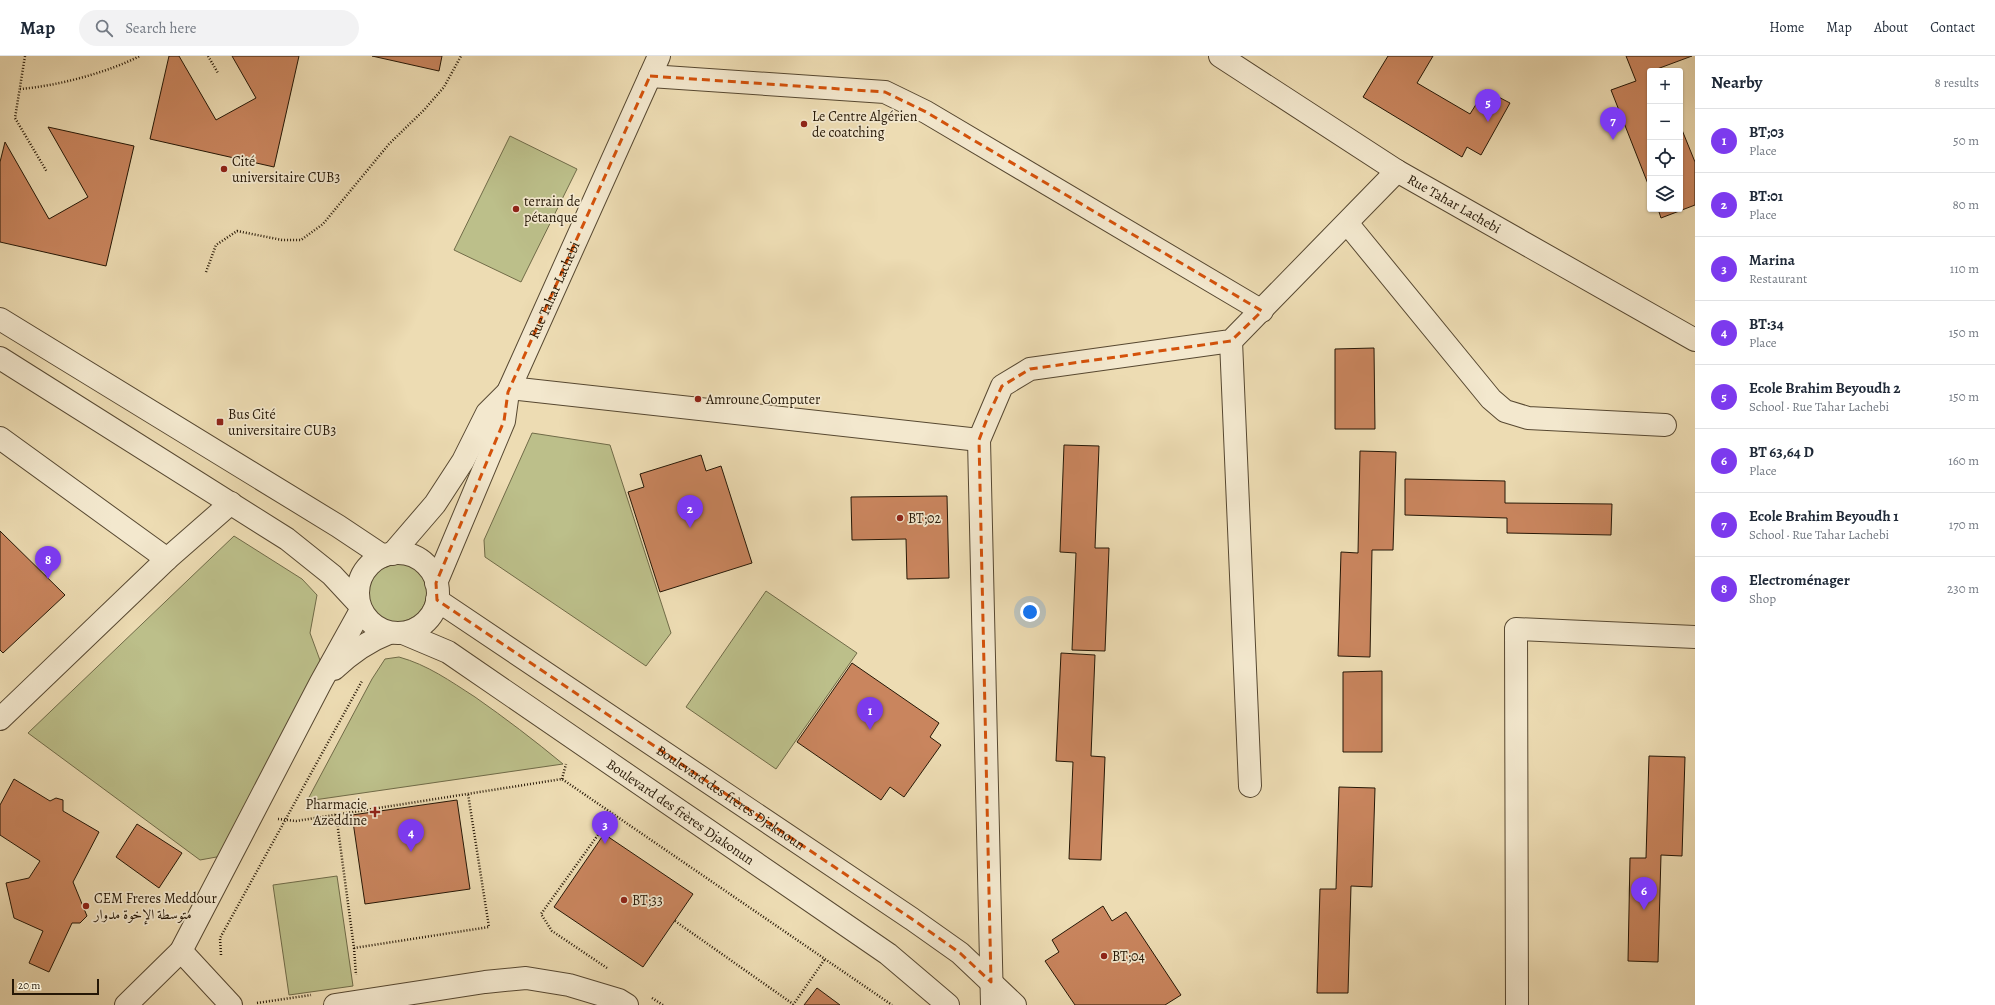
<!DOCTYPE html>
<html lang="en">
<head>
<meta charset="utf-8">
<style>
	:root { --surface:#fff; --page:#f2f2f3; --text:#1f2937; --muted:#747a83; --line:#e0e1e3; --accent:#7c3aed }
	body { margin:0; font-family:Alegreya,Amiri,serif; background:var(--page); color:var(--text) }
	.controls { position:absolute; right:12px; top:12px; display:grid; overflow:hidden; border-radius:4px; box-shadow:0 1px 3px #0004 }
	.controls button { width:36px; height:36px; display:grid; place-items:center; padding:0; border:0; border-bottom:1px solid var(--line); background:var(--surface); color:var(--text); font:20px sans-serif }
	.scale { position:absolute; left:12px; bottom:10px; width:87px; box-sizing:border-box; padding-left:4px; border:2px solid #251706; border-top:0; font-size:11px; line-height:14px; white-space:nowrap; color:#251706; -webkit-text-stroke:3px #f3e8ce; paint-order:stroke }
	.you { position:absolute; left:1030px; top:556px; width:14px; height:14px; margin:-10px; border:3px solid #fff; border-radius:50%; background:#1a73e8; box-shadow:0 0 0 6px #1a73e833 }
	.badge { display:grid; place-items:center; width:26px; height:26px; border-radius:50%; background:var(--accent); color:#fff; font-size:13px; font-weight:700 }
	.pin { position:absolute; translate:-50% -33px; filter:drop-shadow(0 1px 2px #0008) }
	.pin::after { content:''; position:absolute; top:21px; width:14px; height:12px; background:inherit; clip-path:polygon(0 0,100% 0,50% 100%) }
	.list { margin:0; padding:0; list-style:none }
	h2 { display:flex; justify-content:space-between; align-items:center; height:52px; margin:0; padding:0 16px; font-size:17px }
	h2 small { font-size:13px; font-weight:400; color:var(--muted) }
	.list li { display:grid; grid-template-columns:26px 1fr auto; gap:12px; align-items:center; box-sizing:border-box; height:64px; padding:0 16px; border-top:1px solid var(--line) }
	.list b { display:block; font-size:15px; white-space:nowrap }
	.list p { margin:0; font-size:13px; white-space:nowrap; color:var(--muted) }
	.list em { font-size:13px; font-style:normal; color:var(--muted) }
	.icon { flex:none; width:22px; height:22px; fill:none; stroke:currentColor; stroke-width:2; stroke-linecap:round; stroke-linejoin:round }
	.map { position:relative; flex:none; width:1695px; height:949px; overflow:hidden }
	header { display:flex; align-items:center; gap:24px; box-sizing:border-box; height:56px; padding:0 20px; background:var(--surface); border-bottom:1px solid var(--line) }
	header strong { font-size:19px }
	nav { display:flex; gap:22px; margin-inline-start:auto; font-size:14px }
	.search { width:280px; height:36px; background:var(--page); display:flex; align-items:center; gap:10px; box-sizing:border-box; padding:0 14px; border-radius:22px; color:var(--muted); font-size:15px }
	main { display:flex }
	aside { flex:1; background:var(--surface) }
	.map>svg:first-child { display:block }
</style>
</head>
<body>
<header>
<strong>Map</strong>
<div class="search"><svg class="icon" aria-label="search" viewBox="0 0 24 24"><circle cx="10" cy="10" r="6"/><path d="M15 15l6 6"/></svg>Search here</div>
<nav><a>Home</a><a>Map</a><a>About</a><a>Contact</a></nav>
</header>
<main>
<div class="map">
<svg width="1695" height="949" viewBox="0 0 1695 949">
	<rect width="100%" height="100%" fill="#eddcb3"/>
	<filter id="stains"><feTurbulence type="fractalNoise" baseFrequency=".005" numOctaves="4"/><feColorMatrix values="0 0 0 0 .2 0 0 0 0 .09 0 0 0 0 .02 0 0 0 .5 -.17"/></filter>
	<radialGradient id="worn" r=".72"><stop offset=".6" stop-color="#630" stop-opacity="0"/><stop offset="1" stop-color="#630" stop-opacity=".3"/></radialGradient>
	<path fill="#bcbf8a" stroke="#706b48" d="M510,80L577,113L521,226L454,194Z
		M532,377L610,389L671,577L646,610L485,501L484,484Z
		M234,480L302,523L317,539L310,577L321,607L222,800L200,804L28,677Z
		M367 536a30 30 0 1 1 60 0a30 30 0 1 1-60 0Z
		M766,535L857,597L776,713L686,651Z
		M399,601C428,609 450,625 475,641C505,662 534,684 563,708L307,745L372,623L385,603Z
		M337,820L353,930L289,939L273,829Z"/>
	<path fill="#c9855e" stroke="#251706" d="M169,0H179L216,64L256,42L232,0H299L274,111L150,83Z
		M372,0H442L439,15Z
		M1388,0H1433L1417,27L1470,58L1485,34L1510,47L1481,99L1467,91L1462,101L1363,41Z
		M1626,0H1692L1657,13L1658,15H1650V133L1611,34L1636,25Z
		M1680,69L1695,106V149L1661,162L1658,153H1680Z
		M48,71L134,90L106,210L0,186V106L5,86L49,163L88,141Z
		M1374,292L1375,373H1335V293Z
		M1064,389L1099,390L1095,492H1109L1105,595L1072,594L1076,497L1060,496Z
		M1360,395L1396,396L1393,494H1372L1370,601L1338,600L1341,496L1358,497Z
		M701,399L706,415L721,410L752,507L660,536L628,436L644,431L640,418Z
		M1405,423L1505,425V447L1612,448L1611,479L1507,477V462L1405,459Z
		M947,440L949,522L907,523L906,483L852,484L851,441Z
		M0,475L65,539L3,597L0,594Z
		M1061,597L1095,599L1091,700L1105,701L1101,804L1069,803L1073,706L1056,705Z
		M852,607L939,667L930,681L941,689L904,741L890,731L881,744L797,686Z
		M1382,615V696H1343V616Z
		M1649,700L1685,701L1682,800L1661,799L1658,906L1628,905L1630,802H1646Z
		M14,723L50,745L56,742L63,744V755L99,776L73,826L87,860L80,867H72L49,916L29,907L43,875L14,862L6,827L29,822L40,805L0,779V749Z
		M1339,731L1375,732L1372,831L1351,830L1348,937H1317L1320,833H1336Z
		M457,744L470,833L365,848L352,759Z
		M137,768L182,797L159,832L116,801Z
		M604,778L693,838L643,911L554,851Z
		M1103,850L1112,865L1126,856L1181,939L1165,949H1075L1045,905L1059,896L1052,884Z
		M817,932L840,949H804Z"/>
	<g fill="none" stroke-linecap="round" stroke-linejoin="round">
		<defs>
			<g id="minor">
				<path id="s1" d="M1220,0L1397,115L1695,284"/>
				<path d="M650,20L885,36L926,56L1262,255"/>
				<path d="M1347,167L1491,343L1505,355L1528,362L1665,369"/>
				<path d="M0,263L338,470L383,500"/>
				<path d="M1231,285L1250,730"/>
				<path d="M0,302L287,483L332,519L358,547"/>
				<path d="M510,332L979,384"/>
				<path d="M0,382L167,503"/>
				<circle cx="398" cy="537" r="40"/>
				<path d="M392,498L435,448L463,405L487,357L508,336"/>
				<path id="s2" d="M436,527L504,365L508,336L659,0"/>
				<path id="s3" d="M437,544L912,863L960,897L1015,949"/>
				<path id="s4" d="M403,577L448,596L888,898L948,949"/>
				<path d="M334,613C351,597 368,585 389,577"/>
				<path d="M0,663L167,503L231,447"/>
				<path d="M181,895L231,949"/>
				<path d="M126,949L181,895L321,626L361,554"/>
				<path d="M335,949L485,926L526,922L569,929L619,944L627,949"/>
				<path d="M992,949L979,384L1002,330L1030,313L1231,285L1397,115"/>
				<path d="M1517,949L1516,573L1695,581"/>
			</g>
		</defs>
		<use href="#minor" stroke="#574831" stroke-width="24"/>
		<path stroke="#251706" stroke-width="2.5" stroke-dasharray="1 2" stroke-linecap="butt" d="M25,0L15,62L47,116
			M208,0L218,17
			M20,33C57,30 106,17 140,0
			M206,216L216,189L237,175L282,184H301L323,168L389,88L424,54L444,31L461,0
			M562,723L566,708
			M336,758L354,892L489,871L468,738
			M278,763L296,765L562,723L892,949
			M675,865L793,948
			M354,892L356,919
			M221,899L220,882L362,625
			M607,912L552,875L541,858L613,758
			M652,942L663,949
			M257,947L311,939
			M793,949L825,903"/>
		<use href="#minor" stroke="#f3e8ce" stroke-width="22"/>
	</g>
	<path fill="none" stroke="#d4520b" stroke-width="3" stroke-dasharray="8 5" stroke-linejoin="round" d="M650,20L885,36L926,56L1262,255L1231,285L1030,313L1002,330L988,360L979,384L991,926L960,897L912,863L437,544L436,527L504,365L508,336Z"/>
	<g fill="#8f2418" stroke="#f3e8ce" stroke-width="1.5">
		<circle cx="804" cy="68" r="4"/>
		<circle cx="224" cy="113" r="4"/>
		<circle cx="516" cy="153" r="4"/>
		<circle cx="698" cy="343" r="4"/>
		<rect x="216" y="362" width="8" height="8" rx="2"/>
		<circle cx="900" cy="462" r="4"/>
		<path d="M373 750h4v4h4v4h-4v4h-4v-4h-4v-4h4z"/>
		<circle cx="624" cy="844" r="4"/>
		<circle cx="86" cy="850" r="4"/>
		<circle cx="1104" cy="900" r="4"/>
	</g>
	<g text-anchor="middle" stroke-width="3.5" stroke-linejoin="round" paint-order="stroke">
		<g font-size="14" fill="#251706" stroke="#f3e8ce" text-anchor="start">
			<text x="812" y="65">Le Centre Algérien<tspan x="812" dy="16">de coatching</tspan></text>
			<text x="232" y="110">Cité<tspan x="232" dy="16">universitaire CUB3</tspan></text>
			<text x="524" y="150">terrain de<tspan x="524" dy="16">pétanque</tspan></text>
			<text x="706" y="348">Amroune Computer</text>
			<text x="228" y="363">Bus Cité<tspan x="228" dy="16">universitaire CUB3</tspan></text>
			<text x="908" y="467">BT;02</text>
			<text x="367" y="753" text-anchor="end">Pharmacie<tspan x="367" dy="16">Azeddine</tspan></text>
			<text x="94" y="847">CEM Freres Meddour<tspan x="94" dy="16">متوسطة الإخوة مدوار</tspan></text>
			<text x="632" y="849">BT;33</text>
			<text x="1112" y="905">BT;04</text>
		</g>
		<g font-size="14" fill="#251706" stroke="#f3e8ce">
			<text dy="5" stroke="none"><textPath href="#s1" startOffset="277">Rue Tahar Lachebi</textPath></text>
			<text dy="5" stroke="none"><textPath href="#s2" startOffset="317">Rue Tahar Lachebi</textPath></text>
			<text dy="5" stroke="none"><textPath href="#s3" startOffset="354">Boulevard des frères Djaknoun</textPath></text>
			<text dy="5" stroke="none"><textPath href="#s4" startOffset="331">Boulevard des frères Djakonun</textPath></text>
		</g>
	</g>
	<rect width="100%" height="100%" filter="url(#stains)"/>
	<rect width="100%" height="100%" fill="url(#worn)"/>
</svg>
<div class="controls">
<button>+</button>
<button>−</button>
<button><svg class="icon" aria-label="locate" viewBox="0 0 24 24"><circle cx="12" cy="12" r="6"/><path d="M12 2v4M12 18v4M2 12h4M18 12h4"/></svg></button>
<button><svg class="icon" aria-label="layers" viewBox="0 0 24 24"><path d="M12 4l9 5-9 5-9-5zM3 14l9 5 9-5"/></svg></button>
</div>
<div class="scale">20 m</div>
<div class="you"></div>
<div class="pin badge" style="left:870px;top:674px">1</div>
<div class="pin badge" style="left:690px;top:472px">2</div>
<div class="pin badge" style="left:605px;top:788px">3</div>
<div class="pin badge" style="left:411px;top:796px">4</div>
<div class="pin badge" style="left:1488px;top:66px">5</div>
<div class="pin badge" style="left:1644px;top:854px">6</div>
<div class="pin badge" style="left:1613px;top:84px">7</div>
<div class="pin badge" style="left:48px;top:523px">8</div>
</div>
<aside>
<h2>Nearby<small>8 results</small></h2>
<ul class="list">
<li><span class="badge">1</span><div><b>BT;03</b><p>Place</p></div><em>50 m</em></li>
<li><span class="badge">2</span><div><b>BT:01</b><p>Place</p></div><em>80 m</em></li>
<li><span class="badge">3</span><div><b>Marina</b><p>Restaurant</p></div><em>110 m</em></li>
<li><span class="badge">4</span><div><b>BT:34</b><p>Place</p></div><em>150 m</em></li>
<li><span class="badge">5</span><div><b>Ecole Brahim Beyoudh 2</b><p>School · Rue Tahar Lachebi</p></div><em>150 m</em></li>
<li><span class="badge">6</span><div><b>BT 63,64 D</b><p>Place</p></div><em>160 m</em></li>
<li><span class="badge">7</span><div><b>Ecole Brahim Beyoudh 1</b><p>School · Rue Tahar Lachebi</p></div><em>170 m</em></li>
<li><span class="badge">8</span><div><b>Electroménager</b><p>Shop</p></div><em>230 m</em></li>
</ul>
</aside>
</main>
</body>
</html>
